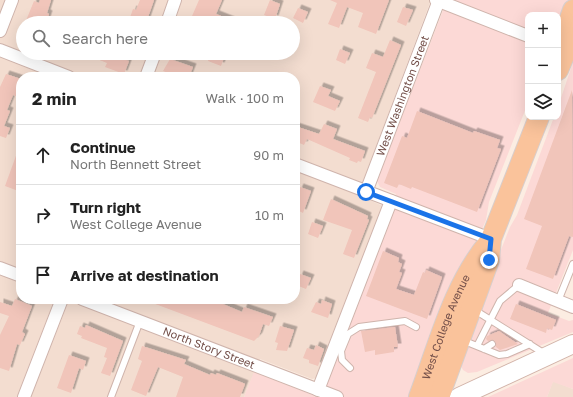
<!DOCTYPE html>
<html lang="en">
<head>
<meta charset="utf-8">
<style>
	:root { --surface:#fff; --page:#f6f6f6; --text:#222; --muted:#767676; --line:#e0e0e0 }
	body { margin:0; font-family:"Golos Text",sans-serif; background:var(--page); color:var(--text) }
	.controls { position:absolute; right:12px; top:12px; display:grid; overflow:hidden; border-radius:8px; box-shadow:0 4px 16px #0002 }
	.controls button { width:36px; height:36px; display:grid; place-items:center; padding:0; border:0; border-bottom:1px solid var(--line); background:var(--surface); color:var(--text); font:20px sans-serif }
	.stop { position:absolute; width:12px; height:12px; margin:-9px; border:3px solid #1a73e8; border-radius:50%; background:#fff }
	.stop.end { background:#1a73e8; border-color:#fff; box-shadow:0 1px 4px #0008 }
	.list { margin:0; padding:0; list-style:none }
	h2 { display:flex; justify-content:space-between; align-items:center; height:52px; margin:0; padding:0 16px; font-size:17px }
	h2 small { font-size:13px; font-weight:400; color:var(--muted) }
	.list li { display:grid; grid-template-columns:26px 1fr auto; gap:12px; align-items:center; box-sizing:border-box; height:60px; padding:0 16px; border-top:1px solid var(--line) }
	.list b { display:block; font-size:15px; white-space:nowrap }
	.list p { margin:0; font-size:13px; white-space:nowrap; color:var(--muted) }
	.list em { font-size:13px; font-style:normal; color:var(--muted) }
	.icon { flex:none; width:22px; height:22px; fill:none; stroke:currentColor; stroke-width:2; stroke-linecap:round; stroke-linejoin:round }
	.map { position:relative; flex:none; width:573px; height:397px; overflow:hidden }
	.search { position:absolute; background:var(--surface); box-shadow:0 4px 16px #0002; left:16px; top:16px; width:284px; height:44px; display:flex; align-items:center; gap:10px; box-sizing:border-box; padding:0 14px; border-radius:22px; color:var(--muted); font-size:15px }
	.panel { position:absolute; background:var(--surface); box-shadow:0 4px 16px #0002; left:16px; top:72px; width:284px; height:232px; border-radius:16px }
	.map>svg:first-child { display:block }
</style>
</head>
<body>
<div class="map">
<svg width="573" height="397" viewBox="0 0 573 397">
	<defs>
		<filter id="shadow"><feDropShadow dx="3.5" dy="-3.5" stdDeviation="0" flood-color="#0004"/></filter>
	</defs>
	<rect width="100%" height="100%" fill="#fcede2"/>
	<path fill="#f3ddd0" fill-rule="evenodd" d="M0,0H431L358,195L383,206L317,378L312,379L260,359L244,397H0ZM23,23H293V53H23ZM21,77H295V299H21Z
		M553,381L573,389V397H547Z"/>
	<path fill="#fcd9d6" d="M447,0H568L558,31V15H528V103L489,202L486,220L410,397H244L254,372L318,397L396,194L380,187L377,181Z
		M573,62V250L548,313L569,321L573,320V332L477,372L468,373L463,370L460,364L491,275L510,227L517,215L554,117H558V107Z
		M573,358V389L553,382L547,397H488Z"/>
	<path fill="#f1c5ba" filter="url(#shadow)" d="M40,0H51L47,13L49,14L46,23H25L34,1L39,3Z
		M140,0H154L146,23H128L133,9L136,10Z
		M199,0H222L216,14L239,23H189Z
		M270,0L280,4L275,19L264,15Z
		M330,0H389L376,34L358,27L363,13L347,7L339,28L328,24L337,3Z
		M403,7L413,10L406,26L397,22Z
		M298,8L308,12L303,23L293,18Z
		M390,40L401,45L372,118L370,117L368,122L358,118L376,72L366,68L372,53L383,57Z
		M340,49L350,53L345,64L336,60Z
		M100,53L116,57V56L129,61L124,74L105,67L107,63L97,59Z
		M211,53L225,55L221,66L208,61Z
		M170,59L193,67L189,77H170L171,74L163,71Z
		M6,74L21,79V98L13,95L7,110L10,111L4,126L10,128L6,138L0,136V87Z
		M320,86L331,90L328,96L340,101L335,111L313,102Z
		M572,90L573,237L569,236L553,279L526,269L542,226L524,219Z
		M417,111L473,133L474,131L500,140L497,148L501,149L477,212L412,187L411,189L399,184L397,188L384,183L402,136L407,138Z
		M324,124L337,129L333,139L365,151L361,162L358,161L357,163L349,160L350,158L307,139L304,145L295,141V126L319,134Z
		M21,142V192L5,186Z
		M300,187L311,191L303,213L295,209V199Z
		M331,199L368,216L367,219L369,220L354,258L343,254L352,230L323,220Z
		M312,222L323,226L318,238L308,234Z
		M383,251L399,258L398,262L402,264L399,272L402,273L396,289L414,295L423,272L425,273L426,270L442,277L427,319L366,296Z
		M300,274L311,278L306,289L296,285Z
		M15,299L32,306L22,332L25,334L20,345L17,344L9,371L0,368V335L9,316L0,313V302L12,306Z
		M142,299H211L242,312L244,307L273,317L269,326L263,324L259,336L254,341Z
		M322,300L332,304L328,318L311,312L316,302L321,304Z
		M516,304L556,320L552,330L547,328L546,333L510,319Z
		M86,325L123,341L110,376L101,373L107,358L104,357L107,348L81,338L82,336L77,334L80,326L85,328Z
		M280,326L294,330L287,351L276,350L278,343L275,342Z
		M395,327L398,347H394V352L375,355V350L365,352L361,331Z
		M499,331L506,336L518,344L500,350L496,347V343L494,340L488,341L486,339L487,336Z
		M316,345L324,349L318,366L309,363V360L303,358L307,348L314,350Z
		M142,346L186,360L184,364L210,375L211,373L216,375L217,373L243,383L245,384L240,397H176L183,377L158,367L146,396L131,390L142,361L138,359Z
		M69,355L86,361L83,370L79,368L71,393L57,388Z"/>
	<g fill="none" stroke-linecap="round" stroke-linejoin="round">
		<defs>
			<path id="lane" d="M558,301L573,264
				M473,309L545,354
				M462,340L499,355L507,354L530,344
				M477,346L500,301L519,285
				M484,349L492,344
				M350,368L342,360L341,351L348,334L359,327L405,321L416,327
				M111,397L140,321"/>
			<g id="street">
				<path d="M436,0L528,36"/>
				<path d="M167,23L175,0"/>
				<path d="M0,31L12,0"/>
				<path d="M0,50L69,77"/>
				<path d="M146,77L155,53"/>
				<path d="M295,164L491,239"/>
				<path id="s1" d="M366,192L439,0"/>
				<path d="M0,268L21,276"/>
				<path d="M519,285L573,307"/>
				<path id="s2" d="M82,299L337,397"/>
				<path d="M318,390L391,201"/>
				<path d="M24,397L62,299"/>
			</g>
			<path id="secondary" d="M459,397L573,344"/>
			<g id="primary">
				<path d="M566,51L567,27L573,10"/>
				<path d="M558,70L566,51L573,41"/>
				<path id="s3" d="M419,397C439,344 453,285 490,241"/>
				<path d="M439,397L489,260L491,239L539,117"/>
			</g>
		</defs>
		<use href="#lane" stroke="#cfb4ac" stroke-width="8"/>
		<use href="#street" stroke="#cfb4ac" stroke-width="14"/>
		<use href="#secondary" stroke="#d2b3a9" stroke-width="20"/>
		<use href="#primary" stroke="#d8cecc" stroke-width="22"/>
		<use href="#lane" stroke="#fff" stroke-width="6"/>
		<use href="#street" stroke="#fff" stroke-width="12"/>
		<use href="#secondary" stroke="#fff" stroke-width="18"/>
		<use href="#primary" stroke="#fac39b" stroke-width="20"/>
	</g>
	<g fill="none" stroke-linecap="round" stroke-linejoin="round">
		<path stroke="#1a73e8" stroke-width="5" d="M366,192L491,239L489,260"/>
	</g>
	<g text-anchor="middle" stroke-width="3.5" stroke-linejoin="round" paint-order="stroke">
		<g font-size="11" fill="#734f49" stroke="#fff1e8">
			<text dy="4" stroke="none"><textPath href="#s1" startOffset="103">West Washington Street</textPath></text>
			<text dy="4" stroke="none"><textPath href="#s3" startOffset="75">West College Avenue</textPath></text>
			<text dy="4" stroke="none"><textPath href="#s2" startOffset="136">North Story Street</textPath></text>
		</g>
	</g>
</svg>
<div class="controls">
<button>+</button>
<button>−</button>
<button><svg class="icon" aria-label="layers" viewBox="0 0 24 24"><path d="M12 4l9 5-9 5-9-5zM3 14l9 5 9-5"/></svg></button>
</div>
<div class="stop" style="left:366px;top:192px"></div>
<div class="stop end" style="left:489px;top:260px"></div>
<div class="search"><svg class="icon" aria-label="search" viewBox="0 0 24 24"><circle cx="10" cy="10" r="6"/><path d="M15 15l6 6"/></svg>Search here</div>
<section class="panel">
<h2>2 min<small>Walk · 100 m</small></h2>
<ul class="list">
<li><svg class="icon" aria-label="ahead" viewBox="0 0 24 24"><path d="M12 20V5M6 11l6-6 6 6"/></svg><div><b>Continue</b><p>North Bennett Street</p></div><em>90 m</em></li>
<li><svg class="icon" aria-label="right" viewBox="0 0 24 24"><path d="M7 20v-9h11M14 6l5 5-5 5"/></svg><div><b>Turn right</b><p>West College Avenue</p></div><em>10 m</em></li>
<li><svg class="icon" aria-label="arrive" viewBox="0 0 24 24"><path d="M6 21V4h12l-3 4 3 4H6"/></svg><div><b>Arrive at destination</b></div></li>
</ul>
</section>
</div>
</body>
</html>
